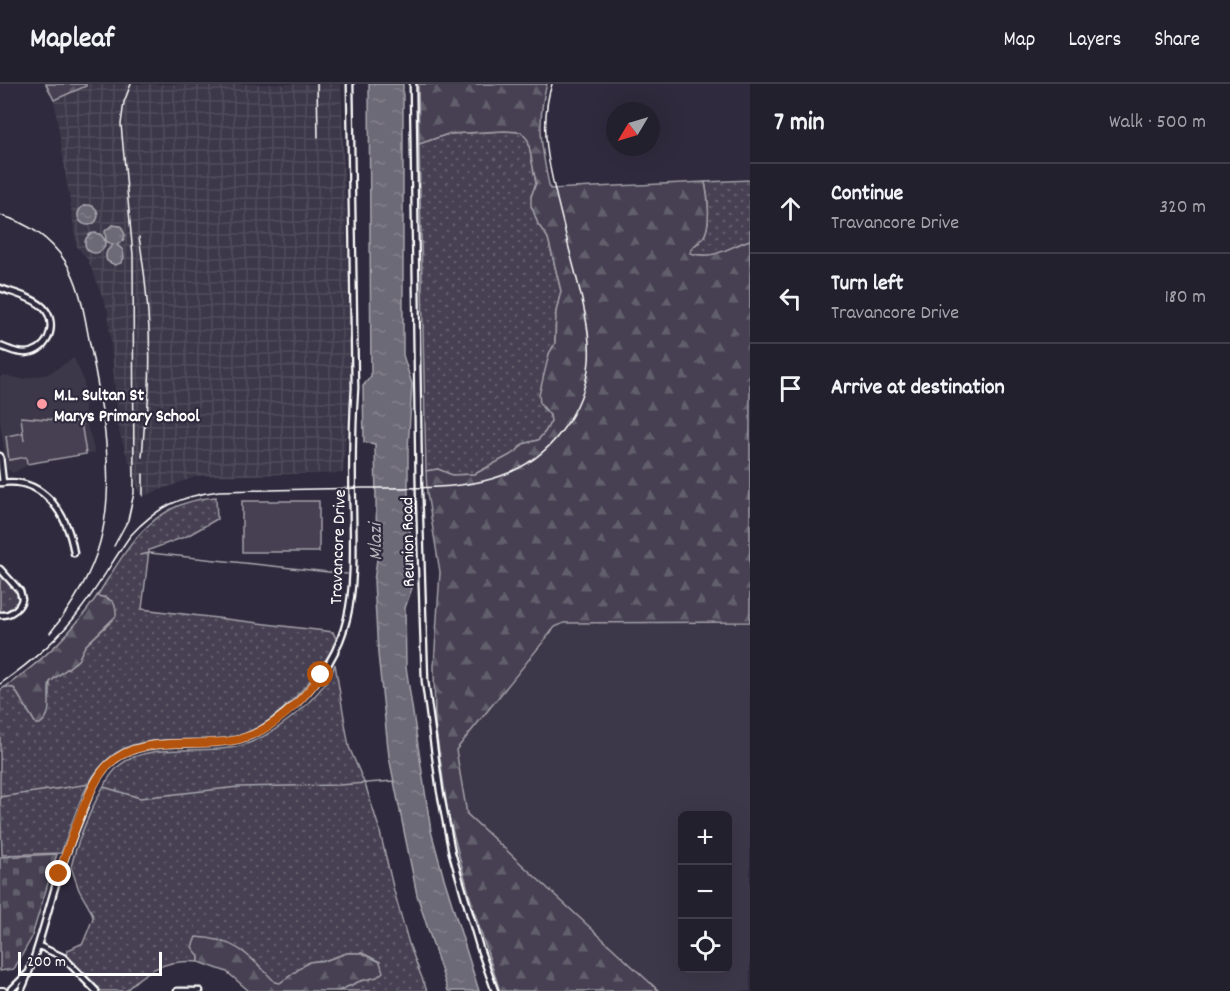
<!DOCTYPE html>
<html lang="en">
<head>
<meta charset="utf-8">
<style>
	:root { --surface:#23202e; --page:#2b2836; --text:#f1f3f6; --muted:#a3a3aa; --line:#403e4a }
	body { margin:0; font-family:Dekko,sans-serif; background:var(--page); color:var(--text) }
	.controls { position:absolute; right:18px; bottom:18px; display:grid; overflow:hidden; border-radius:9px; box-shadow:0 6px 24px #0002 }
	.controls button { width:54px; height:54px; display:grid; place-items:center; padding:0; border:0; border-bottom:2px solid var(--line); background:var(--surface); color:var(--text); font:30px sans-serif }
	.compass { position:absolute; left:606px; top:18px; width:54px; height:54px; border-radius:50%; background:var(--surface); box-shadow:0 6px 24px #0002; rotate:232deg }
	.scale { position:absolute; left:18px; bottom:15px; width:144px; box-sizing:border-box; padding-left:6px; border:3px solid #fff; border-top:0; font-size:16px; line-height:21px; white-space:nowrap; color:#fff; -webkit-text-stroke:4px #2f2a3d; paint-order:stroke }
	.stop { position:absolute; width:18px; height:18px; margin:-14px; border:4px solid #b45309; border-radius:50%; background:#fff }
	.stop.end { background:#b45309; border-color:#fff; box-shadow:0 2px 6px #0008 }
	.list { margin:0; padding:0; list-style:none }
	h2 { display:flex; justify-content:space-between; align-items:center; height:78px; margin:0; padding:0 24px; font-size:26px }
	h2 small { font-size:20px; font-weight:400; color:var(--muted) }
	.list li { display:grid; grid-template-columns:39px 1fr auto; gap:18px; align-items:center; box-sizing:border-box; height:90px; padding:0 24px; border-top:2px solid var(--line) }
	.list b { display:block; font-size:22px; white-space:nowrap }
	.list p { margin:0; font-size:20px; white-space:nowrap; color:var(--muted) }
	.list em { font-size:20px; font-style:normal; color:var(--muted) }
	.icon { flex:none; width:33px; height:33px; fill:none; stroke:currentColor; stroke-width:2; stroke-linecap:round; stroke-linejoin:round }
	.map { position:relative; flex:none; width:750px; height:907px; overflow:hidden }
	header { display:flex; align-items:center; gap:36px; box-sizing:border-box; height:84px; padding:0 30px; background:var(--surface); border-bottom:2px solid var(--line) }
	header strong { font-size:28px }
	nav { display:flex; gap:33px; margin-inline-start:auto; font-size:21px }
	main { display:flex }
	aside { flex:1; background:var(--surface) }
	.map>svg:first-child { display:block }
</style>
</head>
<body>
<header>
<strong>Mapleaf</strong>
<nav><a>Map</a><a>Layers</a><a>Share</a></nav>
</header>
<main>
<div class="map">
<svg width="750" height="907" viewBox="0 0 750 907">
	<defs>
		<pattern id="industrial-grid" width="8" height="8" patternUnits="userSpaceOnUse" patternTransform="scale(1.5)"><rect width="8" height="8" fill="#3c3749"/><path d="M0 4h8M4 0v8" fill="none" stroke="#504b5b"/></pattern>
		<pattern id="grass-dots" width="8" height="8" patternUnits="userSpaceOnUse" patternTransform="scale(1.5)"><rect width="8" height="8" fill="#464152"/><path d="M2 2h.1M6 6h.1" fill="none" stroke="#625e6c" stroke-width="1.8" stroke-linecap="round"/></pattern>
		<pattern id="forest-firs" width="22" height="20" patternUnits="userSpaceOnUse" patternTransform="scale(1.5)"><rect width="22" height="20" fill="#464152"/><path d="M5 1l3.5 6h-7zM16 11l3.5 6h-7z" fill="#625e6c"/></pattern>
		<pattern id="cemetery-stones" width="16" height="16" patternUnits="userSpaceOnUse" patternTransform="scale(1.5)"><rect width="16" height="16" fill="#464152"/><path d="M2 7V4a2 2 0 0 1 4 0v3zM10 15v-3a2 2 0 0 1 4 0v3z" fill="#625e6c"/></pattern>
		<pattern id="water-ripples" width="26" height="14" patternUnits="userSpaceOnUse" patternTransform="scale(1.5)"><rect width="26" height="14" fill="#6d6a77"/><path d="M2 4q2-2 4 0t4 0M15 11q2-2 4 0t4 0" fill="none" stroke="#83808b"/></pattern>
	</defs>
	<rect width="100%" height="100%" fill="#2f2a3d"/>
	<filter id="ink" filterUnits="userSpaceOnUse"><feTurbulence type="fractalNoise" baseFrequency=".0167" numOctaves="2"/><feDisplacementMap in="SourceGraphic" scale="12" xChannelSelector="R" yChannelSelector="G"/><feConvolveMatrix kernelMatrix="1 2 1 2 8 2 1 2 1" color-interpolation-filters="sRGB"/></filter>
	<g filter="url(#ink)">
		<path fill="#3c3749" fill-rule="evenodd" d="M74,274L83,294L85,307V333L95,369L28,381L13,389L7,385L0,337V294L2,291L23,295L48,290Z
			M750,538V907H659L467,730L456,666L555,543L564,539H594L595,541H598L599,539ZM682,732H728V884H682Z"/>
		<path fill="url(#industrial-grid)" d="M46,0H341L352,304L347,339L343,389L198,392L141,413L119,348L108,227L88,176L77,163L54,16Z"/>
		<path fill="url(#grass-dots)" stroke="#a2a0a8" stroke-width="1.5" d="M504,47L521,48L528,55L536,99L531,113L538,140L548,154L561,207L556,228L555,259L549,270L542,323L550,331L551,337L545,348L538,356L523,360L516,368L475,390L452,391L438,385L426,387L419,60L448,50Z
			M750,96V156C729,163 713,177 690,169C692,161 697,161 702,155C712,144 708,112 705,98Z
			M216,413L217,435L187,452L149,466L142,525L333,548L337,557C317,593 275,645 231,654C189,661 137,644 104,679C82,700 72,741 61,769L2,771L0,711V606L5,603L14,604L36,640L50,612V598L78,576L85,562L113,536L108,514L97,512C129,462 150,418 216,413Z
			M0,487L17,507L20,516L16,522L5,529L0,528Z
			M335,580L349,663L366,703L379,744L394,807L409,860L427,907H338L360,897L377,893L380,878L362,869H347L327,876L309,878L280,899L274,898L254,876L199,872V878C170,875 145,885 126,907H101L67,871L68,866L83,859L93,834L92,829L79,806L71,783C77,757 100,698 120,681C149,658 201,670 236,663C262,657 283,641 303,624C315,612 330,597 335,580Z"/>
		<path fill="url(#forest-firs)" stroke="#a2a0a8" stroke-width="1.5" d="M46,0H86V2L54,16Z
			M418,0H547C536,36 542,69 550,105L705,98C708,112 712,144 702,155C697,161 692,161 690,169C713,177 729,163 750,156V538L564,539L555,543L456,666L467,730L659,907H500L472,821L448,730L435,640L434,581L440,488L427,409L426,387L438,385L452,391L475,390L516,368L523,360L538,356L545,348L551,337L550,331L540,319L539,311L549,270L555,259L556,228L561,207L548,154L538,140L531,121V113L536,99L528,56L521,48L504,47L448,50L419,60Z
			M97,512C110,514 117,517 116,532L85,562L78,576L50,598C46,613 55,629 40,640H36L14,604L5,603C41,578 72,549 97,512Z
			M196,853C236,855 249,871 275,898L280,899L309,878L327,876L347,869H362L380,878L383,888L377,893L360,897L338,907H249L227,888L199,878V872L192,863Z"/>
		<path fill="url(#cemetery-stones)" stroke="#a2a0a8" stroke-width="1.5" d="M57,770L31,855L14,885L0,887V773Z"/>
		<path fill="#464152" stroke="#a2a0a8" stroke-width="1.5" d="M21,333L81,338L86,370L27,380L26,373L9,376L6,352L23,349L24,357Z
			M242,417H319V468H242Z"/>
		<path fill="url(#water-ripples)" stroke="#a7a6ad" stroke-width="1.5" d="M369,0H403V271L412,300L408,365V443L411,450L412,504L405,524L406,583L431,747L443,791L479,907H448L417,811L389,673L378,570L374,497L377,475L375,360L364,358L363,302L371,292Z
			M78 131a10 10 0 1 1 20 0a10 10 0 1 1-20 0Z
			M112,141L121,142L125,151L123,157L117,161L123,166L124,174L121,179L115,181L107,177C104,170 107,165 113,161L106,157L105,147Z
			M85 159a10 10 0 1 1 20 0a10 10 0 1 1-20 0Z"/>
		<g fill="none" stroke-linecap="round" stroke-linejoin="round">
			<path stroke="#a7a6ad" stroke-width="1.5" d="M140,471L150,469L347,490
				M104,703L140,714L238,703L339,701L394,697
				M0,713L90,700"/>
			<defs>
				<path id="minor" d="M413,0L419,407L425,597L440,707L452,769L480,865L495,907
					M0,204C13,209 32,213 43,223C57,237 51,262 32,268C21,271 10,266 0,262
					M0,372L3,399
					M0,399C44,392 68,431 74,469
					M0,485L20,507L22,515C20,524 10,532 0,531
					M39,862L63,873L96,907
					M10,907L27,890
					M21,907C37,872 45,836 56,800C63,777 72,754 81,732C88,714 94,694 109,680C144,648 198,666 240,655C262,649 280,634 297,619C356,561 354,508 353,431C352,389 352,346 355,304L350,0
					M177,907H200"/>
				<path id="tertiary" d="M0,907H3"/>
			</defs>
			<use href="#minor" stroke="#fff" stroke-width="9"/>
			<use href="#tertiary" stroke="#fff" stroke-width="10"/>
			<use href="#minor" stroke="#2f2a3d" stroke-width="4.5"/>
			<use href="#tertiary" stroke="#2f2a3d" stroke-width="6"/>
			<path stroke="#fff" stroke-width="1.5" d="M317,0L318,53
				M0,131C27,139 50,154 65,177C80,200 84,229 89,255C102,319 117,395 100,458C91,492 72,522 50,549
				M139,153C149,213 153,280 146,340
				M142,373L145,334
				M143,390V412
				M114,462L128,436L134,409L133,171L121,40L124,18L131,0
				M0,600C30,579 59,555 81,525C99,502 113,476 130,452C156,423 181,412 219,407C268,406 316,405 365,404C435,403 515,411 561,348C577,327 587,302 589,277C592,241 575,191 567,156C556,106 535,51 552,0"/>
		</g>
	</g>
	<g fill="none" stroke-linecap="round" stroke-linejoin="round" filter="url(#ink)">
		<path stroke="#b45309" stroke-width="8" d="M59,790C68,763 89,699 108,681C142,648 197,666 240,655C273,646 301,618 321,591"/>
	</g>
	<circle fill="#ff9aa2" stroke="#2f2a3d" stroke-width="2" cx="42" cy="320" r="6"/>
	<g text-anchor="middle" stroke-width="4.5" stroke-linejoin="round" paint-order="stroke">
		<g font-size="18" font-weight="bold" fill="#fff" stroke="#2f2a3d" text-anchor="start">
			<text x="54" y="316">M.L. Sultan St<tspan x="54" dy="21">Marys Primary School</tspan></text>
		</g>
		<g font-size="18" fill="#fff" stroke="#2f2a3d">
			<text transform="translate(407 458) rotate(-91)" y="6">Reunion Road</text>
			<text transform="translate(337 463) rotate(-88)" y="6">Travancore Drive</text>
		</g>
		<g font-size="20" font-style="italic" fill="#b6b4bb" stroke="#2f2a3d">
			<text transform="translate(374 458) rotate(-91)" y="7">Mlazi</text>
		</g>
	</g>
</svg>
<div class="controls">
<button>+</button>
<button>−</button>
<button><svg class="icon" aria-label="locate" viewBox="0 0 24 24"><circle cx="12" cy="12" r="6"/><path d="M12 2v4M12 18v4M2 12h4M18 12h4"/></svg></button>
</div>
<svg class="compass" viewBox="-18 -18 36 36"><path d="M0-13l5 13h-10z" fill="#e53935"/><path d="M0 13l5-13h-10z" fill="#a3a3aa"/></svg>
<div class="scale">200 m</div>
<div class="stop" style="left:321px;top:591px"></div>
<div class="stop end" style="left:59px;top:790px"></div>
</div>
<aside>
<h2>7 min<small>Walk · 500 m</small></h2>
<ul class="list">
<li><svg class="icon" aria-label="ahead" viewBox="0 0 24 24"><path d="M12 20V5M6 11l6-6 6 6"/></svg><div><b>Continue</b><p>Travancore Drive</p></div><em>320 m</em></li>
<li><svg class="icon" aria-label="left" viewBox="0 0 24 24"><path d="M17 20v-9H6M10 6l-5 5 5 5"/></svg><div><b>Turn left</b><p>Travancore Drive</p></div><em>180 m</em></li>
<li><svg class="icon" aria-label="arrive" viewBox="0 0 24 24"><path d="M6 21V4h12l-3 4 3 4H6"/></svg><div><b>Arrive at destination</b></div></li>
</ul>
</aside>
</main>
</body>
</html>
